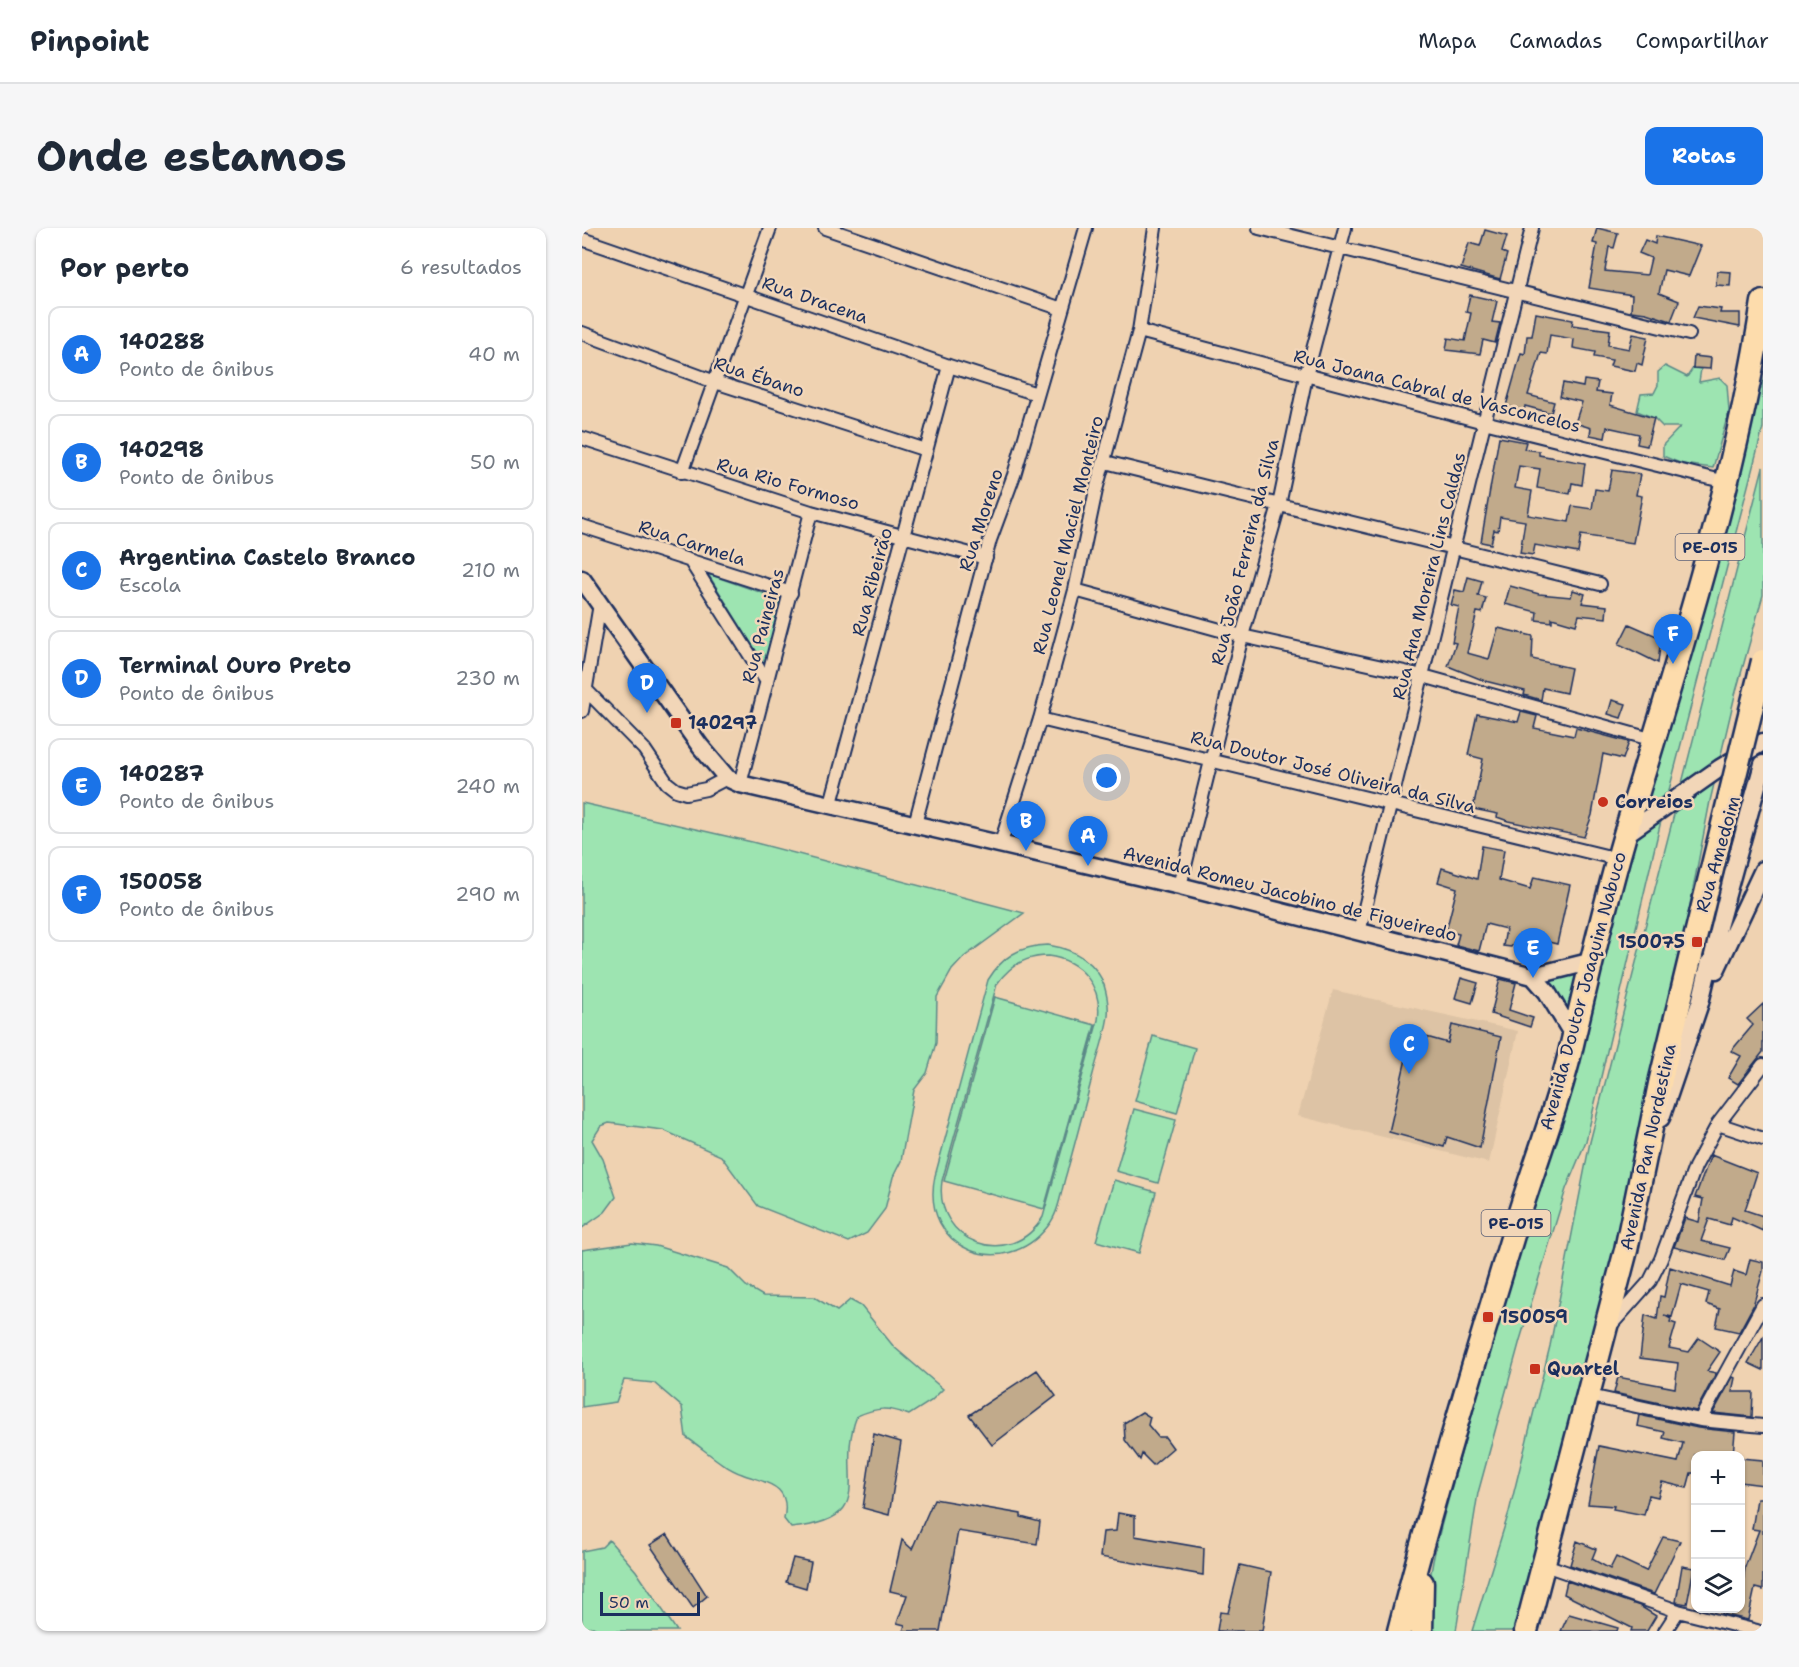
<!DOCTYPE html>
<html lang="pt">
<head>
<meta charset="utf-8">
<style>
	:root { --surface:#fff; --page:#f6f6f7; --text:#1f2937; --muted:#747a83; --line:#e0e1e3; --accent:#1a73e8 }
	body { margin:0; font-family:"Shantell Sans",sans-serif; background:var(--page); color:var(--text) }
	.controls { position:absolute; right:18px; bottom:18px; display:grid; overflow:hidden; border-radius:12px; box-shadow:0 2px 4px #0004 }
	.controls button { width:54px; height:54px; display:grid; place-items:center; padding:0; border:0; border-bottom:2px solid var(--line); background:var(--surface); color:var(--text); font:30px sans-serif }
	.scale { position:absolute; left:18px; bottom:15px; width:100px; box-sizing:border-box; padding-left:6px; border:3px solid #1b2f5e; border-top:0; font-size:16px; line-height:21px; white-space:nowrap; color:#1b2f5e; -webkit-text-stroke:4px #f2d6b8; paint-order:stroke }
	.you { position:absolute; left:525px; top:550px; width:21px; height:21px; margin:-15px; border:4px solid #fff; border-radius:50%; background:#1a73e8; box-shadow:0 0 0 9px #1a73e833 }
	.badge { display:grid; place-items:center; width:39px; height:39px; border-radius:50%; background:var(--accent); color:#fff; font-size:20px; font-weight:700 }
	.pin { position:absolute; translate:-50% -50px; filter:drop-shadow(0 2px 3px #0008) }
	.pin::after { content:''; position:absolute; top:32px; width:21px; height:18px; background:inherit; clip-path:polygon(0 0,100% 0,50% 100%) }
	.list { margin:0; padding:0; list-style:none }
	h2 { display:flex; justify-content:space-between; align-items:center; height:78px; margin:0; padding:0 24px; font-size:26px }
	h2 small { font-size:20px; font-weight:400; color:var(--muted) }
	.list li { display:grid; grid-template-columns:39px 1fr auto; gap:18px; align-items:center; box-sizing:border-box; height:96px; margin:0 12px 12px; padding:0 12px; border:2px solid var(--line); border-radius:12px }
	.list b { display:block; font-size:22px; white-space:nowrap }
	.list p { margin:0; font-size:20px; white-space:nowrap; color:var(--muted) }
	.list em { font-size:20px; font-style:normal; color:var(--muted) }
	.icon { flex:none; width:33px; height:33px; fill:none; stroke:currentColor; stroke-width:2; stroke-linecap:round; stroke-linejoin:round }
	.map { position:relative; flex:none; width:1181px; height:1403px; overflow:hidden; border-radius:12px }
	header { display:flex; align-items:center; gap:36px; box-sizing:border-box; height:84px; padding:0 30px; background:var(--surface); border-bottom:2px solid var(--line) }
	header strong { font-size:28px }
	nav { display:flex; gap:33px; margin-inline-start:auto; font-size:21px }
	.intro { display:flex; align-items:center; justify-content:space-between; box-sizing:border-box; height:144px; padding:0 36px }
	h1 { margin:0; font-size:42px }
	.button { padding:15px 27px; border-radius:12px; background:var(--accent); color:#fff; font-size:21px; font-weight:700 }
	main { display:flex; gap:36px; padding:0 36px }
	aside { flex:1; background:var(--surface); border-radius:12px; box-shadow:0 2px 4px #0004 }
	.map>svg:first-child { display:block }
</style>
</head>
<body>
<header>
<strong>Pinpoint</strong>
<nav><a>Mapa</a><a>Camadas</a><a>Compartilhar</a></nav>
</header>
<div class="intro"><h1>Onde estamos</h1><a class="button">Rotas</a></div>
<main>
<aside>
<h2>Por perto<small>6 resultados</small></h2>
<ul class="list">
<li><span class="badge">A</span><div><b>140288</b><p>Ponto de ônibus</p></div><em>40 m</em></li>
<li><span class="badge">B</span><div><b>140298</b><p>Ponto de ônibus</p></div><em>50 m</em></li>
<li><span class="badge">C</span><div><b>Argentina Castelo Branco</b><p>Escola</p></div><em>210 m</em></li>
<li><span class="badge">D</span><div><b>Terminal Ouro Preto</b><p>Ponto de ônibus</p></div><em>230 m</em></li>
<li><span class="badge">E</span><div><b>140287</b><p>Ponto de ônibus</p></div><em>240 m</em></li>
<li><span class="badge">F</span><div><b>150058</b><p>Ponto de ônibus</p></div><em>290 m</em></li>
</ul>
</aside>
<div class="map">
<svg width="1181" height="1403" viewBox="0 0 1181 1403">
	<rect width="100%" height="100%" fill="#efd2b1"/>
	<filter id="ink" filterUnits="userSpaceOnUse"><feTurbulence type="fractalNoise" baseFrequency=".0167" numOctaves="2"/><feDisplacementMap in="SourceGraphic" scale="12" xChannelSelector="R" yChannelSelector="G"/><feConvolveMatrix kernelMatrix="1 2 1 2 8 2 1 2 1" color-interpolation-filters="sRGB"/></filter>
	<g filter="url(#ink)">
		<path fill="#ddc3a5" d="M751,762L936,803L907,935L716,888Z"/>
		<path fill="#9de4b1" stroke="#5c8a88" stroke-width="1.5" fill-rule="evenodd" d="M1181,103V200L1078,597L1004,913L984,961L938,1112L896,1265L874,1403H845C843,1349 858,1302 872,1251C893,1174 917,1098 934,1021Z
			M1083,138L1105,149L1111,140L1119,141L1117,154L1138,150L1145,157L1147,183L1131,240L1100,236L1081,228V217L1098,199H1081L1072,190L1055,183L1059,166L1072,165L1076,157V144Z
			M1181,239V367L1153,467L1128,573L1062,915L944,1388L933,1403H890L927,1284L968,1118L1008,914Z
			M126,346L201,372L182,436Z
			M0,575L170,614L442,685L382,729L370,742L355,769L354,815L345,845L332,862L319,933L311,949L303,981L285,1005L267,1014L176,978L139,928L81,902L27,895L19,898L10,912L21,931L34,969L23,984L0,1000Z
			M466,717C490,721 513,732 522,757C525,767 527,778 526,788C523,808 516,827 511,846C502,880 494,913 484,947C479,963 477,985 466,998C422,1055 337,1021 353,948L406,752C420,729 437,718 466,717ZM466,728C499,732 521,759 516,792L461,989C429,1043 351,1015 360,953L415,756C427,738 444,728 466,728Z
			M1004,736L991,807L958,750Z
			M413,769L513,797L462,981L362,953Z
			M571,808L613,820L595,885L553,873Z
			M552,881L594,892L576,955L534,943Z
			M532,952L574,964L557,1025L514,1013Z
			M50,1015L74,1018L146,1040L164,1058L181,1068L232,1069L255,1083L268,1072L279,1078L312,1119L361,1161L349,1173L327,1187C305,1179 296,1179 275,1188C251,1247 302,1290 209,1300L202,1291C210,1255 182,1255 160,1246C140,1239 121,1220 104,1209L100,1179L72,1155L42,1152L34,1174L0,1179V1022Z
			M27,1312L54,1343L95,1403H18L11,1399L0,1401V1323L20,1319Z"/>
		<path fill="#c1aa8b" stroke="#1b2f5e" stroke-width="1.5" d="M1015,0L1036,5L1032,20L1027,19L1023,43L1065,47L1069,30L1057,25L1063,12L1073,16L1074,8L1119,18L1107,48L1082,42L1077,65L1097,73L1089,93L1064,85L1049,83L1050,67L1007,60L1015,16L1011,15Z
			M903,2L925,8L920,24L925,26L918,51L879,40L887,15L898,18Z
			M1135,43L1149,44L1148,58L1134,57Z
			M888,67L915,73L910,94L918,95L913,115L901,112L898,126L864,122L866,110L883,113L889,85L884,84Z
			M1116,78L1139,81L1138,85H1158V99L1111,90Z
			M954,85L991,92L990,97L1028,102L1026,117L1047,121L1051,106L1066,109L1060,137L1055,135L1053,143L1028,138L1030,132L1012,129L1013,124L991,120L992,111L968,107L965,126L959,125L946,167L972,174L969,185L943,178L942,183L924,178L939,125L943,126L945,108H950Z
			M1112,128L1129,130L1128,141L1111,140Z
			M1002,152L1016,154L1014,164L1030,166L1028,177L1072,190L1065,218L1055,216L1057,206L1025,199L1023,210L1008,207L1009,200L993,195L1000,174L978,169L981,155L1001,159Z
			M917,209L944,214L942,221L957,223V227L1003,235L1000,257L990,255L988,266L955,260L958,241L937,238L933,260L950,263L946,287L987,294L990,278L1010,281L1013,261L1026,263L1030,242L1058,246L1054,267L1060,268L1051,315L999,307L996,325L953,317L951,327L938,325L943,293L918,289L916,303L912,302L909,316L899,314Z
			M886,349L900,353L896,368L904,370L900,385L895,384L885,425L907,431L916,400L951,408L950,431L989,440L984,465L961,460L959,472L942,467L943,463L903,453L866,438L874,415L870,414L877,379L869,377L873,362L882,364Z
			M928,358L957,366L989,369L991,362L1003,366L1000,375L1025,378L1024,390L997,387L994,397L970,390V394L954,392L955,384L923,376Z
			M1047,396L1079,410L1076,435L1037,416Z
			M1030,472L1044,476L1039,490L1026,486Z
			M939,484L955,488L952,500L992,508L994,500L1047,514L1041,531L1021,526L1010,587L1002,609L926,593L915,589L916,586L891,581L901,531L886,527L895,486L936,494Z
			M900,618L922,622L917,652L948,661L952,649L988,657L975,716L938,707L929,719L921,718L924,701L904,696L897,723L874,717L877,706L864,703L875,660L856,654L860,640L895,651Z
			M879,750L896,755L890,775L873,770Z
			M918,751L934,755L927,782L951,790L948,799L909,786Z
			M1181,776V824L1156,856L1146,850L1159,828L1149,823L1171,797L1165,791Z
			M870,797L919,809L898,920L865,909L862,919L807,904L830,805L866,815Z
			M1129,927L1175,945L1163,982L1181,988V1003L1150,989L1148,997L1127,991L1119,1013L1148,1020L1143,1032L1092,1019L1103,990L1117,994L1121,971L1113,969Z
			M1168,1031L1181,1034V1043L1171,1078L1157,1104L1134,1099L1138,1081L1124,1076L1127,1064L1099,1056L1090,1089L1082,1087L1089,1091L1088,1094L1094,1096L1087,1120L1107,1124L1117,1110L1138,1124L1125,1143L1134,1145L1114,1183L1032,1165L1036,1149L1093,1160L1096,1135L1058,1130L1063,1087L1075,1091L1078,1068L1082,1069L1088,1039L1148,1058L1152,1043L1164,1047Z
			M1181,1109V1142L1166,1135Z
			M455,1142L474,1168L410,1217L387,1187Z
			M1151,1149L1153,1150L1150,1164H1171L1170,1189L1131,1185Z
			M560,1184L568,1189L566,1197L576,1209H583L591,1220L571,1237L560,1226L558,1232L543,1212L542,1195Z
			M1057,1187L1116,1200L1153,1204L1151,1227H1113V1245H1109L1105,1260L1080,1254L1076,1269L1067,1267L1062,1287L1031,1281L1032,1278L1006,1276L1017,1218L1096,1234L1101,1215L1081,1210L1083,1204L1055,1198Z
			M292,1206L319,1214L307,1287L281,1280Z
			M1158,1230L1181,1232V1257L1158,1254Z
			M352,1271L439,1286V1289L458,1294L455,1316L376,1303L358,1403H321L323,1397L315,1395L325,1367L308,1363L320,1312L330,1321Z
			M1175,1271H1181V1362L1173,1360L1166,1392L1140,1386L1141,1380H1158L1163,1339L1177,1302L1170,1301Z
			M536,1285L553,1288V1308L622,1320L621,1347L518,1329L521,1304L534,1303Z
			M85,1306L125,1368L111,1380L68,1317Z
			M1081,1309L1098,1313L1072,1366L988,1337L995,1313L1014,1321L1010,1331L1028,1341L1034,1329L1064,1343Z
			M211,1330L229,1334L224,1360L204,1354Z
			M658,1337L689,1344L680,1403H635L638,1384L646,1385Z
			M1100,1338L1112,1340L1105,1376L1094,1374Z
			M985,1353L1058,1378L1074,1388L1065,1403H1049L1050,1400L982,1366Z
			M987,1386L1036,1400L1035,1403H979Z"/>
		<g fill="none" stroke-linecap="round" stroke-linejoin="round">
			<defs>
				<path id="street" d="M243,0L480,81
					M677,0L1107,106
					M0,11L367,138L455,166
					M557,103L902,194L1144,254
					M0,105L133,154L344,222
					M0,210L229,284L404,330
					M523,234L1018,356
					M100,244L188,0
					M0,298L209,365
					M109,334L185,454
					M493,362L660,408L841,448L1072,512
					M4,462L62,521L85,555L94,562L104,565L124,561L145,550
					M0,483L18,376
					M458,491L1036,631
					M158,556L229,284
					M248,579L367,138
					M333,596L408,312L432,247L504,0
					M418,618L458,491L493,362L514,262L557,103L573,0
					M598,658L660,408L697,277L724,148L763,0
					M777,704L950,0
					M1136,896L1181,911
					M1029,1097L1068,1053L1079,1031L1113,939L1136,896L1181,837
					M1008,1168L1118,1192L1181,1198
					M1118,1192L1181,1077
					M963,1337L1096,1383L1175,1403
					M1083,1403L1096,1383"/>
				<path id="secondary" d="M0,351L118,518L145,550L158,556L598,658L951,748L1007,734
					M1043,607L1138,540L1181,514
					M1134,742L1181,642
					M951,748L965,764L991,807
					M1079,890L1118,775L1137,695L1181,536"/>
				<path id="highway" d="M817,1403C852,1267 893,1132 934,997C951,940 974,883 988,825C1005,752 1021,682 1042,610C1095,433 1153,257 1181,74
					M839,1403L840,1355
					M944,1403L1044,1022L1079,851L1109,727"/>
			</defs>
			<use href="#street" stroke="#1b2f5e" stroke-width="16"/>
			<use href="#secondary" stroke="#1b2f5e" stroke-width="21"/>
			<use href="#highway" stroke="#1b2f5e" stroke-width="27"/>
			<use href="#street" stroke="#f2d6b8" stroke-width="12"/>
			<use href="#secondary" stroke="#f2d6b8" stroke-width="16"/>
			<use href="#highway" stroke="#fddcac" stroke-width="22"/>
			<defs>
				<path id="highway-bridge" d="M1109,727L1181,433"/>
			</defs>
			<use href="#highway-bridge" stroke="#1b2f5e" stroke-width="27" stroke-linecap="butt"/>
			<use href="#highway-bridge" stroke="#fddcac" stroke-width="22"/>
		</g>
	</g>
	<g fill="#c8321e" stroke="#f2d6b8" stroke-width="2">
		<rect x="88" y="489" width="12" height="12" rx="3"/>
		<circle cx="1021" cy="574" r="6"/>
		<rect x="1109" y="708" width="12" height="12" rx="3"/>
		<rect x="900" y="1083" width="12" height="12" rx="3"/>
		<rect x="947" y="1135" width="12" height="12" rx="3"/>
	</g>
	<g text-anchor="middle" stroke-width="5" stroke-linejoin="round" paint-order="stroke">
		<g fill="#f2d6b8" stroke="#5c6179" stroke-width="1.5">
			<rect x="1093.5" y="306" width="69" height="26" rx="4.5"/>
			<rect x="899.5" y="982" width="69" height="26" rx="4.5"/>
		</g>
		<g font-size="16" font-weight="bold" fill="#1b2f5e">
			<text x="1128" y="325">PE-015</text>
			<text x="934" y="1001">PE-015</text>
		</g>
		<g font-size="18" fill="#1b2f5e" stroke="#f2d6b8">
			<text transform="translate(233 72) rotate(19)" y="6">Rua Dracena</text>
			<text transform="translate(177 149) rotate(18)" y="6">Rua Ébano</text>
			<text transform="translate(855 163) rotate(14)" y="6">Rua Joana Cabral de Vasconcelos</text>
			<text transform="translate(206 256) rotate(16)" y="6">Rua Rio Formoso</text>
			<text transform="translate(399 292) rotate(-72)" y="6">Rua Moreno</text>
			<text transform="translate(486 307) rotate(-76)" y="6">Rua Leonel Maciel Monteiro</text>
			<text transform="translate(110 315) rotate(18)" y="6">Rua Carmela</text>
			<text transform="translate(663 324) rotate(-76)" y="6">Rua João Ferreira da Silva</text>
			<text transform="translate(847 348) rotate(-76)" y="6">Rua Ana Moreira Lins Caldas</text>
			<text transform="translate(290 354) rotate(-75)" y="6">Rua Ribeirão</text>
			<text transform="translate(181 398) rotate(-75)" y="6">Rua Paineiras</text>
			<text transform="translate(751 544) rotate(14)" y="6">Rua Doutor José Oliveira da Silva</text>
			<text transform="translate(1136 626) rotate(-74)" y="6">Rua Amedoim</text>
			<text transform="translate(708 666) rotate(14)" y="6">Avenida Romeu Jacobino de Figueiredo</text>
			<text transform="translate(1001 763) rotate(-75)" y="6">Avenida Doutor Joaquim Nabuco</text>
			<text transform="translate(1066 919) rotate(-78)" y="6">Avenida Pan Nordestina</text>
		</g>
		<g font-size="18" font-weight="bold" fill="#1b2f5e" stroke="#f2d6b8" text-anchor="start">
			<text x="106" y="501">140297</text>
			<text x="1033" y="580">Correios</text>
			<text x="1103" y="720" text-anchor="end">150075</text>
			<text x="918" y="1095">150059</text>
			<text x="965" y="1147">Quartel</text>
		</g>
	</g>
</svg>
<div class="controls">
<button>+</button>
<button>−</button>
<button><svg class="icon" aria-label="layers" viewBox="0 0 24 24"><path d="M12 4l9 5-9 5-9-5zM3 14l9 5 9-5"/></svg></button>
</div>
<div class="scale">50 m</div>
<div class="you"></div>
<div class="pin badge" style="left:506px;top:638px">A</div>
<div class="pin badge" style="left:444px;top:623px">B</div>
<div class="pin badge" style="left:827px;top:846px">C</div>
<div class="pin badge" style="left:65px;top:485px">D</div>
<div class="pin badge" style="left:951px;top:750px">E</div>
<div class="pin badge" style="left:1091px;top:436px">F</div>
</div>
</main>
</body>
</html>
